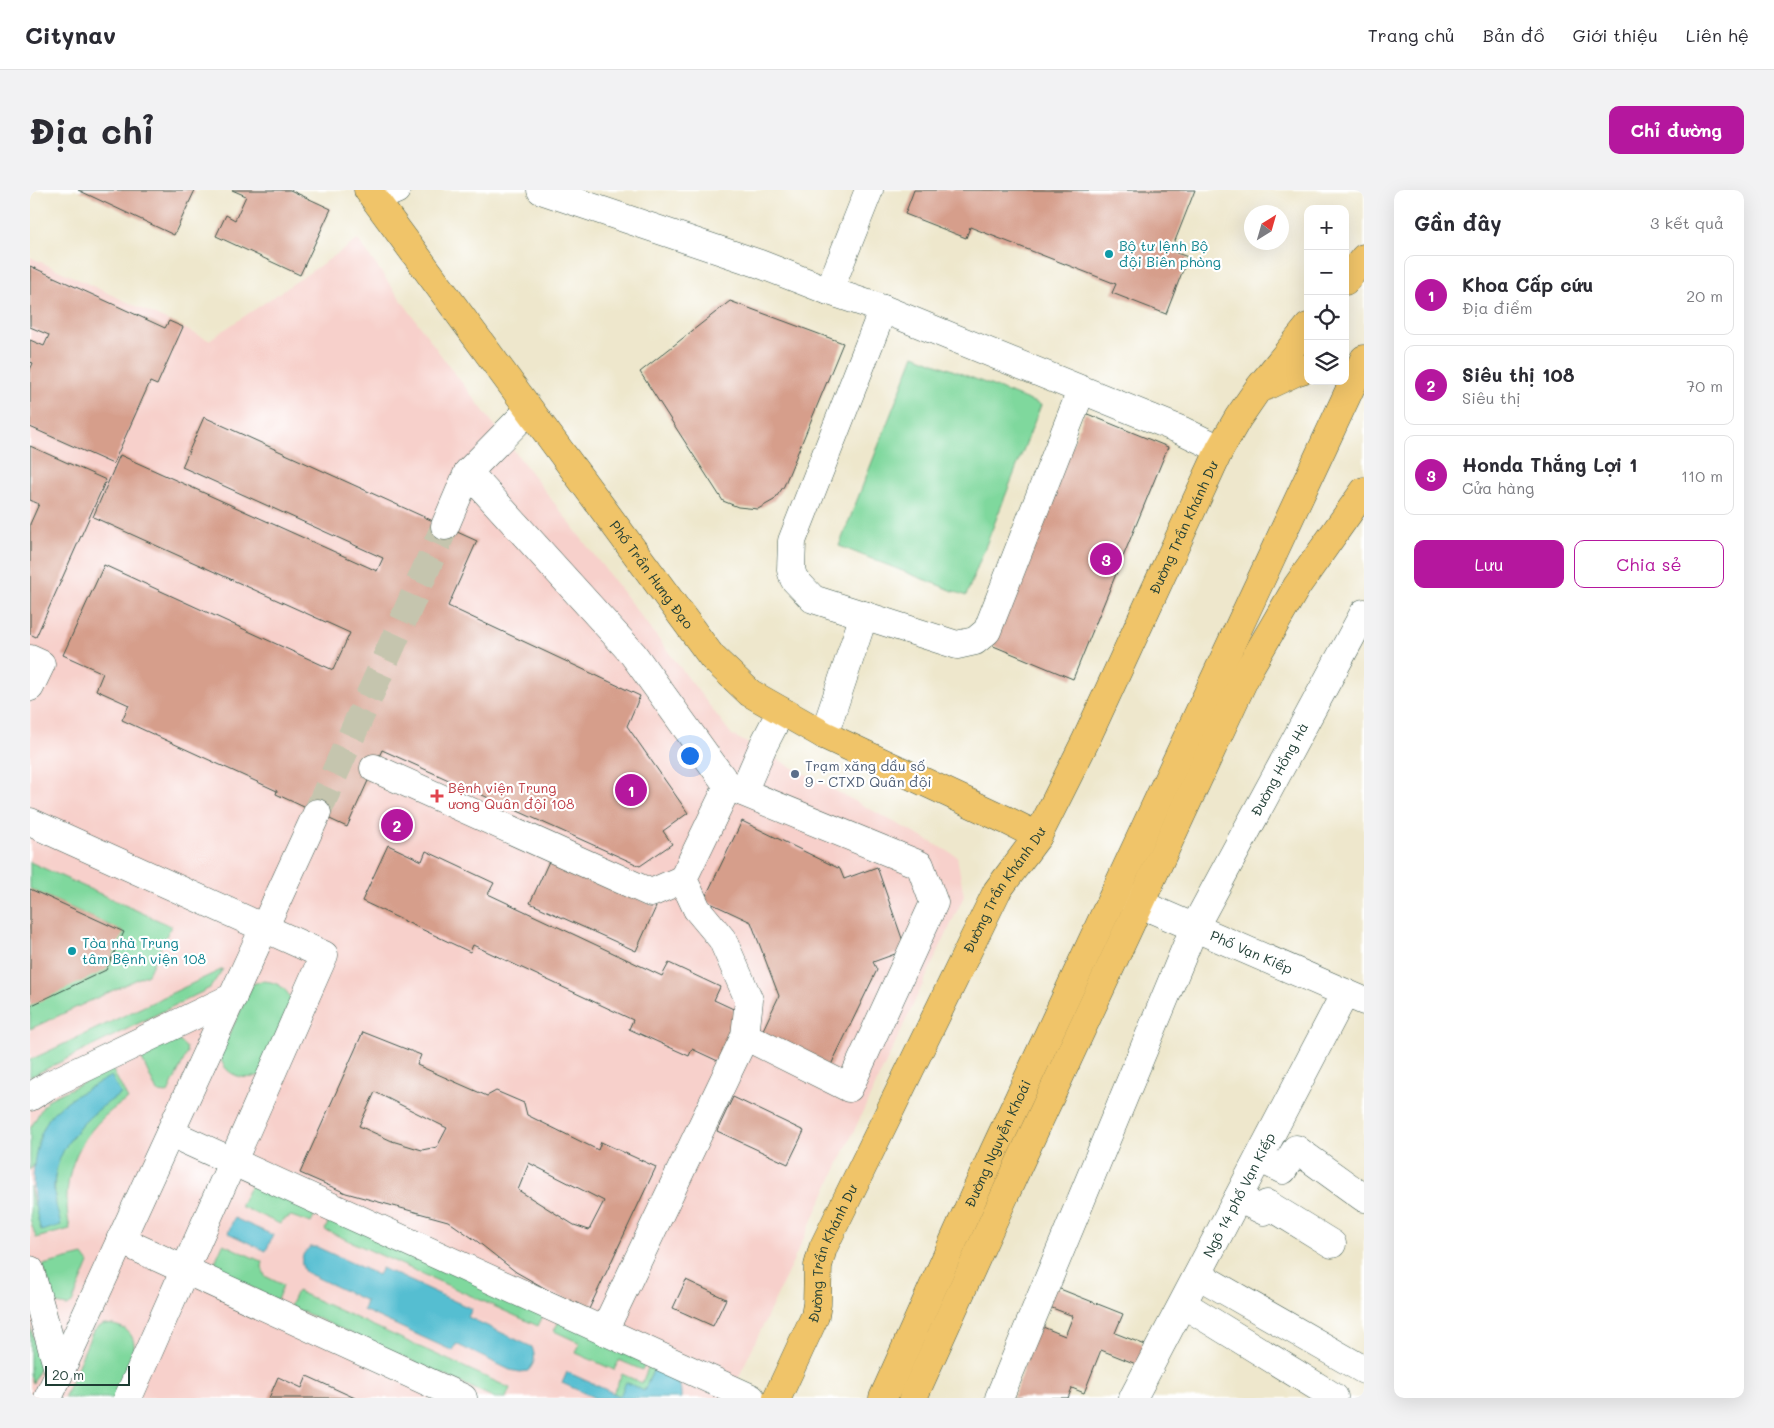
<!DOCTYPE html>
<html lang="vi">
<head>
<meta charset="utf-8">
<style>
	:root { --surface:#fff; --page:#f2f2f3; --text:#2b2b33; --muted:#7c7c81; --line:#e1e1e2; --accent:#b5179e }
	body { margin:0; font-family:Mali,sans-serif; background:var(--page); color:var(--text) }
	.controls { position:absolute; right:15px; top:15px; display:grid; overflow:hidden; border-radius:10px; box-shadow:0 5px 20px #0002 }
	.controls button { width:45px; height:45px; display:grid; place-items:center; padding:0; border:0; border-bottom:1px solid var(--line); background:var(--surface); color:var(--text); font:25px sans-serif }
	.compass { position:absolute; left:1214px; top:15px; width:45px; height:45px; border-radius:50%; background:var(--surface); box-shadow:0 5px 20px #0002; rotate:37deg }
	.scale { position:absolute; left:15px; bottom:12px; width:85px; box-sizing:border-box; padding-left:5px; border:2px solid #1f3d34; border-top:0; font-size:14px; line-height:18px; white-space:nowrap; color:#1f3d34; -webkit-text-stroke:4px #fff; paint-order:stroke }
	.you { position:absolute; left:659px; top:565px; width:18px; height:18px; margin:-12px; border:4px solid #fff; border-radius:50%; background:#1a73e8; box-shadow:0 0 0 8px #1a73e833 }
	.badge { display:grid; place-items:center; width:32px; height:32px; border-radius:50%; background:var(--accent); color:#fff; font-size:16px; font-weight:700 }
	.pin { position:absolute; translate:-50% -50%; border:2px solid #fff; box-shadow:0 1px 5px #0006 }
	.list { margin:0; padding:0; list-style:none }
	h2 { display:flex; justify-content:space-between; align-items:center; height:65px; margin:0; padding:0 20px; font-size:21px }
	h2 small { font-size:16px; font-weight:400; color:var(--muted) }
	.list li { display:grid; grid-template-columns:32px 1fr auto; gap:15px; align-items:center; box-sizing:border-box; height:80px; margin:0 10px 10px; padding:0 10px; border:1px solid var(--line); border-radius:10px }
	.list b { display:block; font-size:19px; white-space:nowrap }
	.list p { margin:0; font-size:16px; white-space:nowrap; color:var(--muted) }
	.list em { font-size:16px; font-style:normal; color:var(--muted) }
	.actions { display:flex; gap:10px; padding:15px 20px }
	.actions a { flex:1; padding:11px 0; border:1px solid var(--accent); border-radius:10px; text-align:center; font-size:18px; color:var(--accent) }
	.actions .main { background:var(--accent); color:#fff }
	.icon { flex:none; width:28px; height:28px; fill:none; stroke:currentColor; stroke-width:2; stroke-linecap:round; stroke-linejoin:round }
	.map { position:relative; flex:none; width:1334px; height:1208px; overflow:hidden; border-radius:10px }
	header { display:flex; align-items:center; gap:30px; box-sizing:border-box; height:70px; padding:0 25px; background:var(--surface); border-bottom:1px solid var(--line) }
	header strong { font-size:24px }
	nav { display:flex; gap:28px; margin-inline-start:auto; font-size:18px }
	.intro { display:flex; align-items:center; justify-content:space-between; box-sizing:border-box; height:120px; padding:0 30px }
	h1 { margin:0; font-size:35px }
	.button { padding:12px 22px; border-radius:10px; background:var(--accent); color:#fff; font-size:18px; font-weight:700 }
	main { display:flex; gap:30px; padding:0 30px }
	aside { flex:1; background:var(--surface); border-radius:10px; box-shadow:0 5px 20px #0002 }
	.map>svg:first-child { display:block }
</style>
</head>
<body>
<header>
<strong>Citynav</strong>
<nav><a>Trang chủ</a><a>Bản đồ</a><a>Giới thiệu</a><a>Liên hệ</a></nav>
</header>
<div class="intro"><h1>Địa chỉ</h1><a class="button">Chỉ đường</a></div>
<main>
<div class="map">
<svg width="1334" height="1208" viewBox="0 0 1334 1208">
	<rect width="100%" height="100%" fill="#fff"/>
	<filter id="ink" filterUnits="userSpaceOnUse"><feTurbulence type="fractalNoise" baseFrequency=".02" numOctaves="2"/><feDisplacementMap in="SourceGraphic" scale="10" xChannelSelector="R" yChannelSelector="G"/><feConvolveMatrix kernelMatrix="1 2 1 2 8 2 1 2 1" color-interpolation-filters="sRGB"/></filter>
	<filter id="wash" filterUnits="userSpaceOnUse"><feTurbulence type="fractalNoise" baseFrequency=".0096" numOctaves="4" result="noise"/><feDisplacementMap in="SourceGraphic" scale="20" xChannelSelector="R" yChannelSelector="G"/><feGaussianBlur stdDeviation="1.12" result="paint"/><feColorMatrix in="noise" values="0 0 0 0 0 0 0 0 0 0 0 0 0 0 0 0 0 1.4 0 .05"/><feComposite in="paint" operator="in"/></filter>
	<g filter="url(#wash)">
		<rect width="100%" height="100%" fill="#eee7cc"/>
		<path fill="#f7d0cb" d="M328,50L413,168L702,545L927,666L934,706L699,1208H0V67L179,150Z"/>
		<path fill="#7fd89d" stroke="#4f8a68" d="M884,165L1011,215L936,406L809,356Z
			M0,672L141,736L118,784L0,839V816L94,742L0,699Z
			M193,779L180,798L0,887V870Z
			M231,791C245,791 255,796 261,809L232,884C215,893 192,885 190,864L223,794Z
			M148,850L156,857L157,863L138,903L127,902L110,865Z
			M82,879L98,909C51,937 28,984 40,1039L6,1048L0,1029V996L4,1015L26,1012C24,999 24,985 27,973C35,950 58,927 76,913L81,887L63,897L0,980V939L12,918L19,909Z
			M221,995L288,1019L281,1033L261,1026L253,1030L250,1034L210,1016Z
			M301,1025L515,1122L508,1136L295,1040Z
			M193,1054L233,1072L232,1077L235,1086L253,1095L247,1110L186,1080L185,1072Z
			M53,1065L59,1073L42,1113L37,1116L26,1114L13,1075Z
			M267,1101L480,1198L476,1208H465L260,1116Z
			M530,1129L618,1168L612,1180L589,1170L584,1180L546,1163L550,1153L524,1141Z
			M74,1134C92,1135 106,1141 104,1161L84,1208H34L62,1143L67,1138Z
			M0,1135L11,1174L3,1193L0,1184Z
			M621,1170L627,1172L614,1201L590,1206L583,1203L592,1184L612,1193Z"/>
		<path fill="#54bed1" stroke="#3a7e82" d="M81,886L91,904C58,924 25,955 24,997C24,1010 28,1023 31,1035L11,1041C1,1006 0,978 11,944C15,936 18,927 25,921C41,906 62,897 81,886Z
			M204,1028L243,1045L236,1061L198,1043Z
			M280,1057H287L348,1085L352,1078L442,1119L438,1127L502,1157C506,1168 505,1173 498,1181L490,1182L480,1180L426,1154L423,1161L333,1120L336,1111L275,1082C269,1072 271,1064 280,1057Z
			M627,1172C642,1183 652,1187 651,1208H565L532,1193L537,1182L590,1206L596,1192L614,1201Z"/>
		<g id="blocks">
			<path fill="#d69e8b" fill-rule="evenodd" d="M48,0H165L144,45Z
				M202,0H260L301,19L270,85L186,46L196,25L205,30L216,6Z
				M884,0H1165L1141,61L1158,67L1136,124L1082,103L1086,94L940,37L936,48L875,24Z
				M0,76L135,138L139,131L153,137L127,195L120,192L83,274L0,237V180L3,173L0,172V150L14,156L19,145L0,137Z
				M700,111L813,153L754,296L744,310L728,319L708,317L693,311L610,182Z
				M1055,223L1138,257L1043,489L961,455Z
				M174,227L447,351L418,416L610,506L597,536L658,623L633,641L642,654L610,676L352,560L317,637L246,604L247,601L92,530L99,515L66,500L73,483L33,465L74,375L303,480L320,443L63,327L90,265L347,381L353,368L152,277Z
				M0,256L76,290L6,447L0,444V334L9,314L0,310Z
				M712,631L810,679L814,689L847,677L876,760L843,772L847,780L800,877L731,844L749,806L721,732L674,710Z
				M358,655L392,671L396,661L464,693L458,704L632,786L639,773L690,797L684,810L712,823L690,872L662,859L659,866L599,839L603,830L443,755L440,762L332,711Z
				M520,669L626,717L606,761L500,713Z
				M0,699L94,742L76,780L0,816Z
				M333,842L391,865L387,875L457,906L466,901L494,913L497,925L568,960L571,952L626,977L559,1119L518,1100L486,1082L448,1052L418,1031L316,1003L270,983ZM345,902L417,938L407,957L392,960L362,951L329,936ZM499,973L574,1011L559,1040L544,1035L488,1000Z
				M703,907L774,941L758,974L687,941Z
				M656,1090L696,1109L683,1136L643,1118Z
				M1025,1097L1093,1124L1085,1143L1118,1156L1111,1176L1071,1160L1054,1203L1042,1198L1038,1208H983L1008,1135L1035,1146L1043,1126L1017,1116Z
				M277,1186L325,1208H239L248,1187L272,1198Z"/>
		</g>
	</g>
	<g filter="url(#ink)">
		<use href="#blocks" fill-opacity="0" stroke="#3e564b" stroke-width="1"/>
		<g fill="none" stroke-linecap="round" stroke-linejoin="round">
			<path stroke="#c5c5ae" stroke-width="28" stroke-dasharray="28 14" stroke-linecap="butt" d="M287,623L415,336"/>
			<defs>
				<g id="minor">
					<path d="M511,0L730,74L799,101L853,119L1153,241L1190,259"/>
					<path d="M345,9L366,0"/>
					<path d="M799,101L839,0"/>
					<path d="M853,119L762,351L761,380L764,389L783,409L927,455L945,451L957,441L1051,201"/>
					<path d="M438,282L603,464L698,596L890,675L904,713L819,898L715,846L574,1141"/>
					<path d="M415,336L438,282L499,220"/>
					<path d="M0,469L11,474L0,497"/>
					<path d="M794,545L834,425"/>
					<path d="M344,578L621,703L653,689"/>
					<path d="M698,596L653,689L667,719L692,749L719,810L715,846"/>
					<path d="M713,602L734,554L751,521"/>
					<path d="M0,632L294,765L98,1208"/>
					<path id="s1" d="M1088,703L1124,720L1334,811"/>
					<path d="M0,907L19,895L203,807"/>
					<path d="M140,943L721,1208"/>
					<path d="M1229,968L1253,980L1266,959L1334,1008"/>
					<path d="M1208,1008L1234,1021L1237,1014L1302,1054"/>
					<path d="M90,1050L433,1208"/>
					<path d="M0,1080L29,1183"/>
					<path d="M1168,1085L1334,1180"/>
					<path d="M1153,1114L1304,1207"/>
					<path d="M18,1208L287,623"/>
					<path id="s2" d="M969,1208L1164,738L1334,423"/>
					<path id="s3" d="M1103,1208L1315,803"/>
				</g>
				<g id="major">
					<path id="s4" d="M338,0L682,467L720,503L794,545L976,630L1008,646"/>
					<path d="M1315,91L1334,68"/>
					<path d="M1234,197L1268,181L1278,178"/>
					<path id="s5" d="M747,1208L785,1126L787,1114L788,1076L793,1058L967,701L1008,646L1055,552L1190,259L1208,228L1228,199L1278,137"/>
					<path id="s6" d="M853,1208L964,961L1334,169"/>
					<path d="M883,1208L989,974L1220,477L1267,396L1334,301"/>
				</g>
			</defs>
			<use href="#minor" stroke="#3e564b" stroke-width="29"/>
			<use href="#major" stroke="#3e564b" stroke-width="29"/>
			<use href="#minor" stroke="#fff" stroke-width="28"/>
			<use href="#major" stroke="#f0c469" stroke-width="28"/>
		</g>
	</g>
	<g fill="#0f9aa8" stroke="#fff" stroke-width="2">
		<circle cx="1079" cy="64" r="5"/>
		<circle cx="42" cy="761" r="5"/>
	</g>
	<circle fill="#5c6f8a" stroke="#fff" stroke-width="2" cx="765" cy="584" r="5"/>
	<path fill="#e0444e" stroke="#fff" stroke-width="2" d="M404.5 598.5h5v5h5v5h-5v5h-5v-5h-5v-5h5z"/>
	<g text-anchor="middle" stroke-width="4.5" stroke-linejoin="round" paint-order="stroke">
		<g font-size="14" fill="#0d838f" stroke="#fff" text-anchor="start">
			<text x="1089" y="61">Bộ tư lệnh Bộ<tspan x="1089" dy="16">đội Biên phòng</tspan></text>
			<text x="52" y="758">Tòa nhà Trung<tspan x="52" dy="16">tâm Bệnh viện 108</tspan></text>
		</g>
		<g font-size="14" fill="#1f3d34" stroke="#fff">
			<text dy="5" stroke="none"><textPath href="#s5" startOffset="966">Đường Trần Khánh Dư</textPath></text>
			<text dy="5" stroke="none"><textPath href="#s4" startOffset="478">Phố Trần Hưng Đạo</textPath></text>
			<text dy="5" stroke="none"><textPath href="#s2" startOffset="689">Đường Hồng Hà</textPath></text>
			<text dy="5" stroke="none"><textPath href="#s5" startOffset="561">Đường Trần Khánh Dư</textPath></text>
			<text dy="5" stroke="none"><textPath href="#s1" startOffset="146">Phố Vạn Kiếp</textPath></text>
			<text dy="5" stroke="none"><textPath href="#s6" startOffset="279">Đường Nguyễn Khoái</textPath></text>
			<text dy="5" stroke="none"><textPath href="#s3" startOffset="229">Ngõ 14 phố Vạn Kiếp</textPath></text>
			<text dy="5" stroke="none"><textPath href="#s5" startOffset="156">Đường Trần Khánh Dư</textPath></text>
		</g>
		<g font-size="14" fill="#4e5e75" stroke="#fff" text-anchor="start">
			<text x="775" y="581">Trạm xăng dầu số<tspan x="775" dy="16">9 - CTXD Quân đội</tspan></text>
		</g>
		<g font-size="14" fill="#be3a42" stroke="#fff" text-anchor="start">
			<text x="418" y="603">Bệnh viện Trung<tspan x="418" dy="16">ương Quân đội 108</tspan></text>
		</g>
	</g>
</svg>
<div class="controls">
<button>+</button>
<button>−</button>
<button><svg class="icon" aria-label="locate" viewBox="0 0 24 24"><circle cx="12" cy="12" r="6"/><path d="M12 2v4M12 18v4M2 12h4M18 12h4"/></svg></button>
<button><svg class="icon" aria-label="layers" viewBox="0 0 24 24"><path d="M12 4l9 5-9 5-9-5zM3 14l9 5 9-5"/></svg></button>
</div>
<svg class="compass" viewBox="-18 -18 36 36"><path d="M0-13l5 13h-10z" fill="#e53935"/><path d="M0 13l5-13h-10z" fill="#7c7c81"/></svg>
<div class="scale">20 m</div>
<div class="you"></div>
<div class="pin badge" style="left:601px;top:600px">1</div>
<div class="pin badge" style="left:367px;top:635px">2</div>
<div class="pin badge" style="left:1076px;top:369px">3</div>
</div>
<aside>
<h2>Gần đây<small>3 kết quả</small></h2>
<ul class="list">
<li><span class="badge">1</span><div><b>Khoa Cấp cứu</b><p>Địa điểm</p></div><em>20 m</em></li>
<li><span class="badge">2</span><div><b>Siêu thị 108</b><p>Siêu thị</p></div><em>70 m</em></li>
<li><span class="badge">3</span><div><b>Honda Thắng Lợi 1</b><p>Cửa hàng</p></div><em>110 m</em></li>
</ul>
<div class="actions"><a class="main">Lưu</a><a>Chia sẻ</a></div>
</aside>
</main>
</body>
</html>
